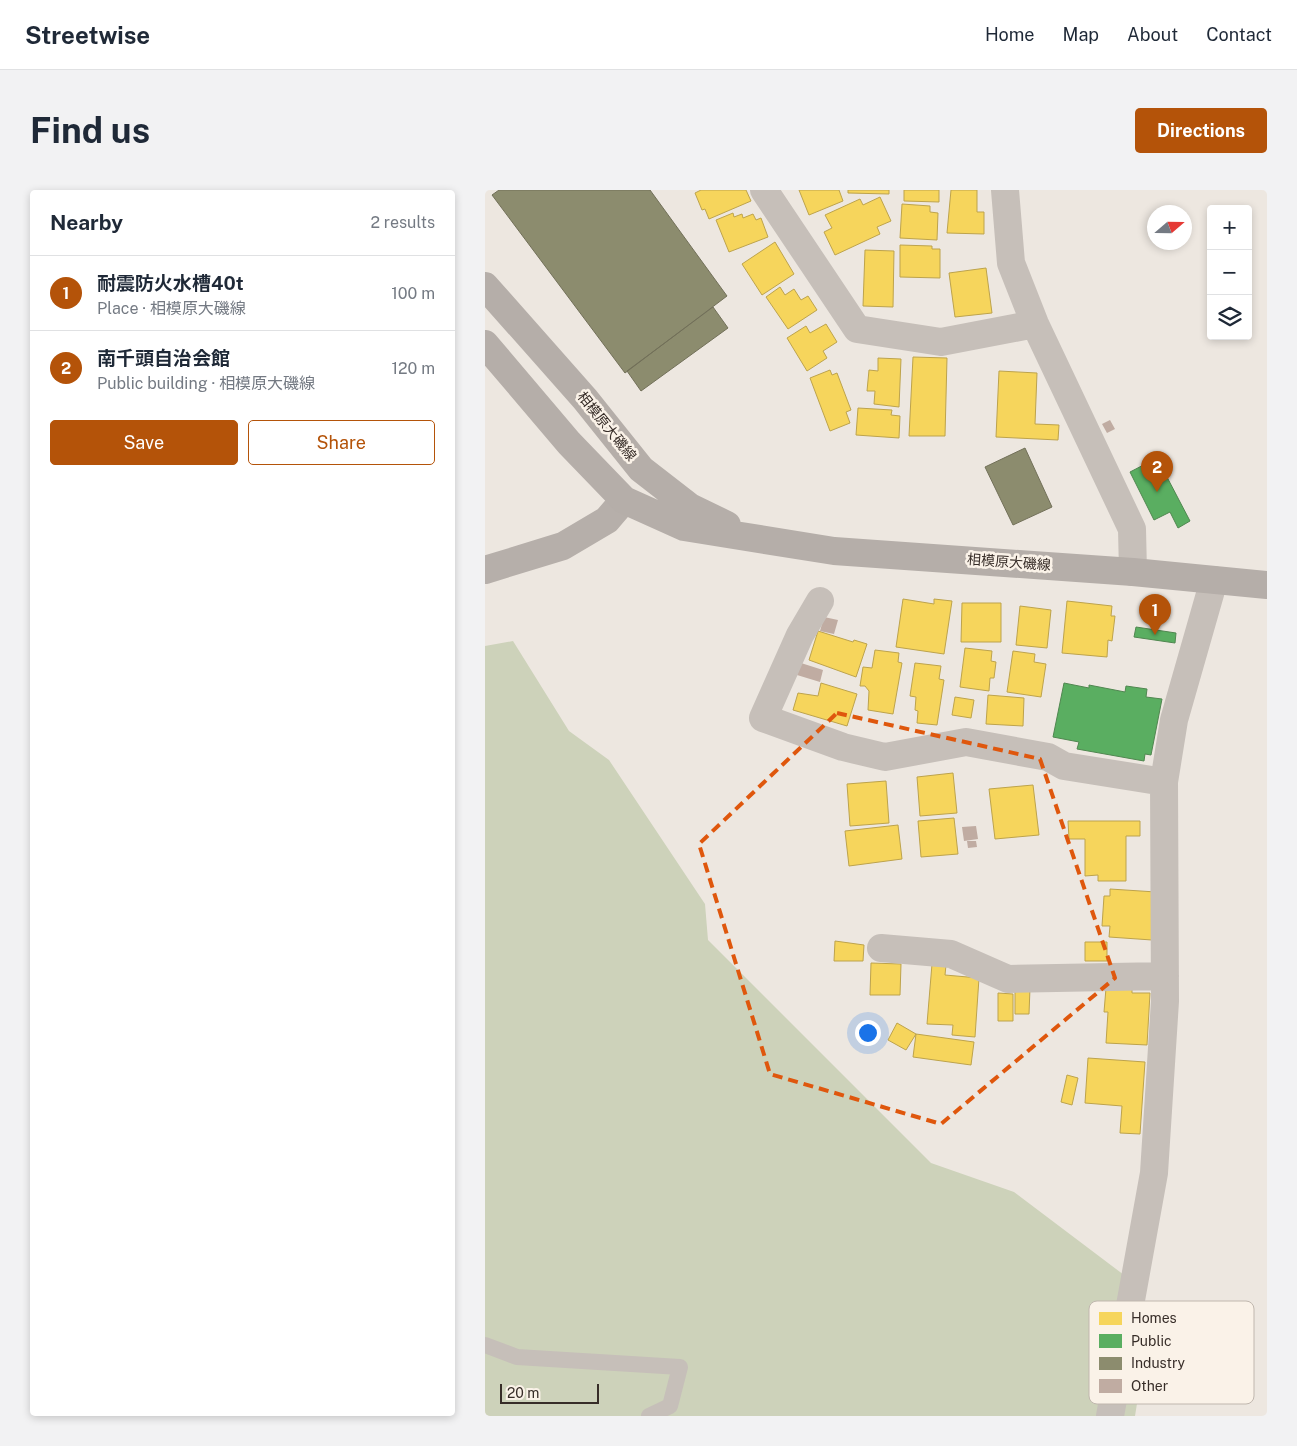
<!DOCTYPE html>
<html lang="en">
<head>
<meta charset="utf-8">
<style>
	:root { --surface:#fff; --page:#f2f2f3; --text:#1f2937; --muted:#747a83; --line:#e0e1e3; --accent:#b45309 }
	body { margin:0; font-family:"Public Sans","Noto Sans JP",sans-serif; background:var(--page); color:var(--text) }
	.controls { position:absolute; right:15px; top:15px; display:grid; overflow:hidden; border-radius:5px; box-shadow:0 2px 8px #0003 }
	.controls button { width:45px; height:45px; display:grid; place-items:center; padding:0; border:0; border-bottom:1px solid var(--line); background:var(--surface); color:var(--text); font:25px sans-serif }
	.compass { position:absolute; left:662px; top:15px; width:45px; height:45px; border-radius:50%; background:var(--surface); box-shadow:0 2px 8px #0003; rotate:70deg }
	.scale { position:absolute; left:15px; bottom:12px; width:99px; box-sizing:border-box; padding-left:5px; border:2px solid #372d28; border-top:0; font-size:14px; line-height:18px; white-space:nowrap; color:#372d28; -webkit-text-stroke:4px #faf2e8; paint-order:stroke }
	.you { position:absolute; left:382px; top:842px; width:18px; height:18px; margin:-12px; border:4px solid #fff; border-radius:50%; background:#1a73e8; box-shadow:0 0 0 8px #1a73e833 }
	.badge { display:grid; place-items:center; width:32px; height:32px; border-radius:50%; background:var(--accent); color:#fff; font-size:16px; font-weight:700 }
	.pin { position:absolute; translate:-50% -41px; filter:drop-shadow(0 1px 2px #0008) }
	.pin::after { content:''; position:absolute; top:26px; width:18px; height:15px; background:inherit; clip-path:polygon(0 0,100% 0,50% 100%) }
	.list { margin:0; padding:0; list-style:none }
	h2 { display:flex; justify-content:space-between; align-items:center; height:65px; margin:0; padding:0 20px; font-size:21px }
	h2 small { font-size:16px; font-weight:400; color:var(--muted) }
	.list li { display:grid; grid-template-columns:32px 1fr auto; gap:15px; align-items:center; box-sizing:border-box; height:75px; padding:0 20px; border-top:1px solid var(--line) }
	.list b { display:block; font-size:19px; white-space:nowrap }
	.list p { margin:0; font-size:16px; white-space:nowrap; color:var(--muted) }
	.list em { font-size:16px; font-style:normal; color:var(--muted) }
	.actions { display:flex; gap:10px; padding:15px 20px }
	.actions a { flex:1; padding:11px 0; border:1px solid var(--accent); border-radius:5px; text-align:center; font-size:18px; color:var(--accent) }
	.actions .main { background:var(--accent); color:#fff }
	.icon { flex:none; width:28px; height:28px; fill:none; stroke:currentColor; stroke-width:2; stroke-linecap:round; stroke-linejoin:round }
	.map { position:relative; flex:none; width:782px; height:1226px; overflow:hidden; border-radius:5px }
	header { display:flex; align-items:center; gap:30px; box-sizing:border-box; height:70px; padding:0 25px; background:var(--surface); border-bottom:1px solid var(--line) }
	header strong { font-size:24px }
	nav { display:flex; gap:28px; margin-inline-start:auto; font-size:18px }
	.intro { display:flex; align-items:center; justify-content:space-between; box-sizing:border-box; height:120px; padding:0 30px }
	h1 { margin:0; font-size:35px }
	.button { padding:12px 22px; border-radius:5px; background:var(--accent); color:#fff; font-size:18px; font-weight:700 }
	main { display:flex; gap:30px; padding:0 30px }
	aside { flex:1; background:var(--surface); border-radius:5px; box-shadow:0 2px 8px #0003 }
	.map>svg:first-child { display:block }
</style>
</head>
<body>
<header>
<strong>Streetwise</strong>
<nav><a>Home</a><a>Map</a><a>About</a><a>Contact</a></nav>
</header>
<div class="intro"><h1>Find us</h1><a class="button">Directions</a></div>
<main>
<aside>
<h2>Nearby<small>2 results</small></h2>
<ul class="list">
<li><span class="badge">1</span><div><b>耐震防火水槽40t</b><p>Place · 相模原大磯線</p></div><em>100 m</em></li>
<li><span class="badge">2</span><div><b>南千頭自治会館</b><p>Public building · 相模原大磯線</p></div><em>120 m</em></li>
</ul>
<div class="actions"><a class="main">Save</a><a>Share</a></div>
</aside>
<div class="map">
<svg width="782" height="1226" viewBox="0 0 782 1226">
	<rect width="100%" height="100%" fill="#ede7e0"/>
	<path fill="#cdd2ba" d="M28,451L84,541L124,570L220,714L223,750L446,973L529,1002L639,1085L661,1158L650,1226H0V456Z"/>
	<path fill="#f6d55c" stroke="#bda34c" d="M216,0H261L266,11L224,29L220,19L217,20L210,3Z
		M314,0H354L358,11L324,25Z
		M363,0H404V4L363,3Z
		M419,0H454V12L419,11Z
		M466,0H492V22H499V44L462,43Z
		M395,7L406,31L392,37L395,44L350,65L339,42L347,38L340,25L375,9L378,15Z
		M417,14L445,16V22L453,23L452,50L415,48Z
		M248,23L249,27L257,24L258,28L268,24L271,30L276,28L283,47L244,62L231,30Z
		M290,52L309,84L277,105L257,74Z
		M415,55L447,56V59H455V88L415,87Z
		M380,60L409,61L408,117L378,116Z
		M501,78L507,123L470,127L464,83Z
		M295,97L300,105L309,99L316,110L323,106L332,120L303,139L281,107Z
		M341,134L352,152L338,161L342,168L322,181L302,148L321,136L325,143Z
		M428,167L462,168L460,246H424Z
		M393,168L416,169L414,217L389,214L390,201H382L384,180L393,181Z
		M345,180L347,185L352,183L366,220L361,222L365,233L345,241L325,188Z
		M514,181L552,183L550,234L574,235L573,250L511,247Z
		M373,218L407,220L406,225L415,226L414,248L371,245Z
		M418,409L449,414V409L467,411L459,464L411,457Z
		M582,411L627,416L626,426H630L627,451L623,450L622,467L577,463Z
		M477,413H516V452H476Z
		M535,416L566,420L562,458L531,455Z
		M333,441L368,452L369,450L382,454L371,487L324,470Z
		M480,458L507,461L506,471L511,472L509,488H505L504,501L475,497Z
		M390,460L414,463L413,472L417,473L408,524L383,520L384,501L380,496H375L378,477L387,478Z
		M528,461L550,464L549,472L561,474L556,507L522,502Z
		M430,473L456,476L454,489L459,490L452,535L432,533L433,521L430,520L431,507L425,506Z
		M336,493L372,504L362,536L308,520L313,503L333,506Z
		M503,505L539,508L538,536L501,534Z
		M470,507L489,510L486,528L467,525Z
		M468,583L472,623L435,626L432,587Z
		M401,591L404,633L365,636L362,594Z
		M548,595L554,645L510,649L504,599Z
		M469,628L473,664L436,667L433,631Z
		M583,631H655V646H641V691H613V685L600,686V649H584Z
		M413,635L417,669L364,676L360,641Z
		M625,699L671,702L667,750L624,747L625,736H617L619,706H625Z
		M350,751L379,755L378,771H349Z
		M600,752H622V771H600Z
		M386,773L416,774L415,805H385Z
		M447,774L461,775L460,785L494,788L490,847L467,845L468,835L442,834Z
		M530,798H545L544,824H530Z
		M621,798L647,799V803H665L662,855L621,853L623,822H619Z
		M513,803L528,804V831H513Z
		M412,833L431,844L421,860L403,850Z
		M431,844L489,852L486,875L428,867Z
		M603,868L660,872L655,944L635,943L637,916L600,913Z
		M582,885L593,888L587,915L576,912Z"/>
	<path fill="#5aae61" stroke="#508750" d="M672,268L705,331L693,338L685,322L669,330L645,282Z
		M651,437L691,443L690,453L649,447Z
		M579,493L604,498V495L640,502L641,496L662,499L661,507L677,509L666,565L660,564L659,571L592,559L594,552L568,547Z"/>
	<path fill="#8c8c6e" stroke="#727059" d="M14,0H165L242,106L140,183L7,5Z
		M228,117L243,138L156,201L142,181Z
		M540,258L567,317L528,335L500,277Z"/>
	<path fill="#c0aca2" d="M625,230L630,239L622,243L617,234Z
		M339,427L353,430L349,444L335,441Z
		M316,473L338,480L335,492L312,485Z
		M491,636L493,649L479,651L477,637Z
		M482,651H491L492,657L483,658Z"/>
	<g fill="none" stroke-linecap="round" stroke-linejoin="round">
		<path stroke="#c6bfb9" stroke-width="16" d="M0,1155L32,1167L195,1177L185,1216L164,1226"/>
		<path stroke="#c6bfb9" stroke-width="28" d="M279,0L372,139L456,152L550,134
			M520,0L526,73L550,134L647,339L648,382
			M335,411L315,445L278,528L358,557L400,567L481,552L563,567L579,576L679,592
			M396,758L466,764L523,789L680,786
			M625,1226L669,983L680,811L679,592L689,530L729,390"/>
		<path stroke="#b6afaa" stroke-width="28" d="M0,380L78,356L122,330L139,310"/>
		<path stroke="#b5aea9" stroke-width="28" d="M0,96L100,209L156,279L205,317L242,335
			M0,154L84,253L139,310L199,337L349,361L648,382L782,395"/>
	</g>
	<path fill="none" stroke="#df570d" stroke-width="4" stroke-dasharray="10 6" stroke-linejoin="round" d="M352,523L555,569L630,788L456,934L285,884L214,654Z"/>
	<g text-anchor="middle" stroke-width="5" stroke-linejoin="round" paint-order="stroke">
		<g font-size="14" fill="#372d28" stroke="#faf2e8">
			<text transform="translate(122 236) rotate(51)" y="5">相模原大磯線</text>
			<text transform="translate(524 372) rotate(4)" y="5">相模原大磯線</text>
		</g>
	</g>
	<rect x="604" y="1111" width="165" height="103" rx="8" fill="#faf2e8" stroke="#c0b7ae" stroke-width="1"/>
	<rect x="614" y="1122" width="23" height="13" fill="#f6d55c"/>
	<rect x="614" y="1144" width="23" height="14" fill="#5aae61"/>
	<rect x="614" y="1167" width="23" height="13" fill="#8c8c6e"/>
	<rect x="614" y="1189" width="23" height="14" fill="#c0aca2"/>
	<g font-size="14" fill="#372d28">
		<text x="646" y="1133">Homes</text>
		<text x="646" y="1156">Public</text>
		<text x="646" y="1178">Industry</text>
		<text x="646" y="1201">Other</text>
	</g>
</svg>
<div class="controls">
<button>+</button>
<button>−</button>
<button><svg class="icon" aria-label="layers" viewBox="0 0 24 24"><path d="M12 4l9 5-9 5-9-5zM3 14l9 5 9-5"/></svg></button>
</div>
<svg class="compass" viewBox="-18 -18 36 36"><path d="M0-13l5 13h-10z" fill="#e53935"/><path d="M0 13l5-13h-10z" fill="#747a83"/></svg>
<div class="scale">20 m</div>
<div class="you"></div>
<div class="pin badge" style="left:670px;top:445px">1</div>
<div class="pin badge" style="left:672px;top:302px">2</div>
</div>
</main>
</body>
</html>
